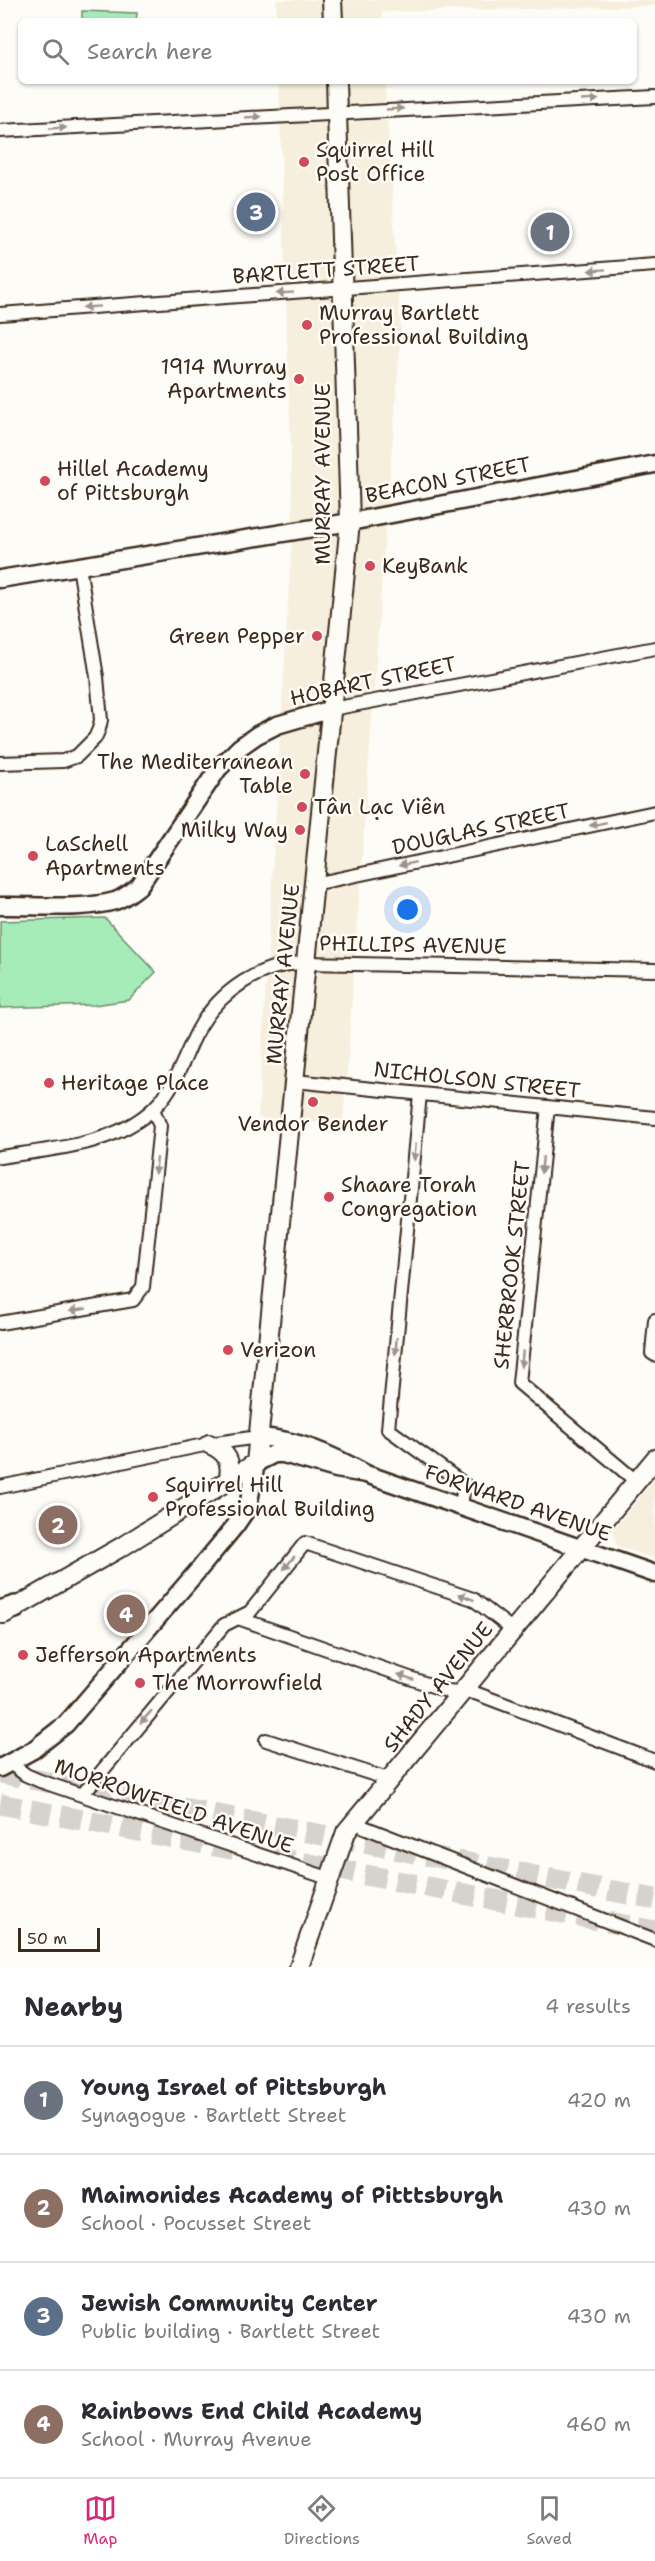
<!DOCTYPE html>
<html lang="en">
<head>
<meta charset="utf-8">
<style>
	:root { --surface:#fff; --page:#f7f7f7; --text:#2b2b33; --muted:#7c7c81; --line:#e1e1e2; --accent:#db2777 }
	body { margin:0; font-family:"Shantell Sans",sans-serif; background:var(--page); color:var(--text) }
	.scale { position:absolute; left:18px; bottom:15px; width:82px; box-sizing:border-box; padding-left:6px; border:3px solid #3b2a1e; border-top:0; font-size:16px; line-height:21px; white-space:nowrap; color:#3b2a1e; -webkit-text-stroke:4px #fdfcf7; paint-order:stroke }
	.you { position:absolute; left:408px; top:910px; width:21px; height:21px; margin:-15px; border:4px solid #fff; border-radius:50%; background:#1a73e8; box-shadow:0 0 0 9px #1a73e833 }
	.badge { display:grid; place-items:center; width:39px; height:39px; border-radius:50%; background:var(--accent); color:#fff; font-size:20px; font-weight:700 }
	.pin { position:absolute; translate:-50% -50%; border:3px solid #fff; box-shadow:0 2px 6px #0006 }
	.list { margin:0; padding:0; list-style:none }
	h2 { display:flex; justify-content:space-between; align-items:center; height:78px; margin:0; padding:0 24px; font-size:26px }
	h2 small { font-size:20px; font-weight:400; color:var(--muted) }
	.list li { display:grid; grid-template-columns:39px 1fr auto; gap:18px; align-items:center; box-sizing:border-box; height:108px; padding:0 24px; border-top:2px solid var(--line) }
	.list b { display:block; font-size:22px; white-space:nowrap }
	.list p { margin:0; font-size:20px; white-space:nowrap; color:var(--muted) }
	.list em { font-size:20px; font-style:normal; color:var(--muted) }
	.icon { flex:none; width:33px; height:33px; fill:none; stroke:currentColor; stroke-width:2; stroke-linecap:round; stroke-linejoin:round }
	.map { position:relative; flex:none; width:655px; height:1967px; overflow:hidden }
	.search { position:absolute; background:var(--surface); box-shadow:0 2px 4px #0004; left:18px; right:18px; top:18px; height:66px; display:flex; align-items:center; gap:15px; box-sizing:border-box; padding:0 21px; border-radius:9px; color:var(--muted); font-size:22px }
	.sheet { height:510px; background:var(--surface) }
	nav { display:flex; justify-content:space-around; align-items:center; box-sizing:border-box; height:84px; border-top:2px solid var(--line); background:var(--surface); font-size:16px; color:var(--muted) }
	nav a { display:grid; justify-items:center; gap:3px }
	nav .on { color:var(--accent) }
	.map>svg:first-child { display:block }
</style>
</head>
<body>
<div class="map">
<svg width="655" height="1967" viewBox="0 0 655 1967">
	<rect width="100%" height="100%" fill="#fdfcf7"/>
	<filter id="ink" filterUnits="userSpaceOnUse"><feTurbulence type="fractalNoise" baseFrequency=".0167" numOctaves="2"/><feDisplacementMap in="SourceGraphic" scale="12" xChannelSelector="R" yChannelSelector="G"/><feConvolveMatrix kernelMatrix="1 2 1 2 8 2 1 2 1" color-interpolation-filters="sRGB"/></filter>
	<g filter="url(#ink)">
		<path fill="#f7efdd" d="M276,0H655V6L382,12V21H277Z
			M279,81H385L401,336L385,534L343,1125L258,1118L293,519Z
			M655,1479V1559L617,1546L613,1530Z"/>
		<path fill="#a5ecb8" stroke="#708b6b" stroke-width="1.5" d="M82,11L137,13L136,21H82Z
			M105,918L156,972L129,1000L94,1005L0,1008V921Z"/>
		<g fill="none" stroke-linecap="round" stroke-linejoin="round">
			<path stroke="#d6d2cc" stroke-width="21" stroke-dasharray="21 10" stroke-linecap="butt" d="M0,1773L655,1899
				M0,1804L236,1850
				M273,1857L655,1931"/>
			<defs>
				<path id="street" d="M0,131L655,97
					M0,314L655,265
					M332,709L655,648
					M0,763L63,761L77,756L95,738L99,729L101,720L97,677L79,566
					M314,884L655,812
					M295,1081L655,1118
					M420,1094L388,1429L464,1484L461,1507
					M548,1107L519,1383L637,1482
					M0,1157C51,1149 114,1146 154,1108C176,1087 184,1056 198,1030C219,991 262,963 305,963L655,970
					M655,1320L652,1353L655,1355
					M0,1323L133,1300L143,1287L160,1126L153,1109
					M0,1487L209,1444L258,1437
					M238,1618L447,1691L475,1693L655,1761
					M266,1740L391,1780
					M10,1763L26,1775L40,1781L328,1878
					M82,1795L224,1625L250,1612L305,1543L473,1599L513,1630
					M356,1820L364,1827L655,1940"/>
				<path id="secondary" d="M0,579L350,522L655,464
					M0,906C33,905 84,910 115,901C124,898 131,892 139,886L218,769L240,747L257,735L277,725L332,709
					M258,1437C297,1439 332,1455 366,1474L655,1574
					M0,1768L33,1750L66,1724L201,1567L235,1526L248,1507L256,1463L274,1454H283L336,1469L366,1474"/>
				<path id="primary" d="M332,0L333,21
					M209,1444C227,1451 233,1463 228,1481
					M4,1614L123,1546L256,1463L350,522L336,81
					M299,1967L346,1832L655,1459"/>
				<path id="highway" d="M0,1612L15,1607"/>
			</defs>
			<use href="#street" stroke="#3b2a1e" stroke-width="16"/>
			<use href="#secondary" stroke="#3b2a1e" stroke-width="21"/>
			<use href="#primary" stroke="#3b2a1e" stroke-width="22"/>
			<use href="#highway" stroke="#3b2a1e" stroke-width="26"/>
			<use href="#street" stroke="#fdfcf7" stroke-width="12"/>
			<use href="#secondary" stroke="#fdfcf7" stroke-width="16"/>
			<use href="#primary" stroke="#fdfcf7" stroke-width="18"/>
			<use href="#highway" stroke="#fdfcf7" stroke-width="21"/>
		</g>
		<defs><path id="oneway-solid" d="M-6-.8H1V-3.2L6.5 0L1 3.2V.8H-6Z" transform="scale(1.5)"/></defs>
		<g fill="#9c938a">
			<use href="#oneway-solid" transform="translate(590 100) rotate(-3)"/>
			<use href="#oneway-solid" transform="translate(395 109) rotate(-3)"/>
			<use href="#oneway-solid" transform="translate(253 117) rotate(-3)"/>
			<use href="#oneway-solid" transform="translate(58 128) rotate(-3)"/>
			<use href="#oneway-solid" transform="translate(597 270) rotate(176)"/>
			<use href="#oneway-solid" transform="translate(285 293) rotate(176)"/>
			<use href="#oneway-solid" transform="translate(91 307) rotate(176)"/>
			<use href="#oneway-solid" transform="translate(598 824) rotate(168)"/>
			<use href="#oneway-solid" transform="translate(407 864) rotate(168)"/>
			<use href="#oneway-solid" transform="translate(415 1152) rotate(95)"/>
			<use href="#oneway-solid" transform="translate(542 1165) rotate(96)"/>
			<use href="#oneway-solid" transform="translate(156 1166) rotate(96)"/>
			<use href="#oneway-solid" transform="translate(78 1310) rotate(171)"/>
			<use href="#oneway-solid" transform="translate(396 1346) rotate(95)"/>
			<use href="#oneway-solid" transform="translate(522 1359) rotate(96)"/>
			<use href="#oneway-solid" transform="translate(289 1563) rotate(130)"/>
			<use href="#oneway-solid" transform="translate(466 1597) rotate(-159)"/>
			<use href="#oneway-solid" transform="translate(406 1677) rotate(-161)"/>
			<use href="#oneway-solid" transform="translate(146 1717) rotate(131)"/>
		</g>
	</g>
	<g fill="#d1495b" stroke="#fdfcf7" stroke-width="2">
		<circle cx="304" cy="162" r="6"/>
		<circle cx="307" cy="325" r="6"/>
		<circle cx="299" cy="379" r="6"/>
		<circle cx="45" cy="481" r="6"/>
		<circle cx="370" cy="566" r="6"/>
		<circle cx="317" cy="636" r="6"/>
		<circle cx="305" cy="774" r="6"/>
		<circle cx="302" cy="807" r="6"/>
		<circle cx="300" cy="830" r="6"/>
		<circle cx="33" cy="856" r="6"/>
		<circle cx="49" cy="1083" r="6"/>
		<circle cx="313" cy="1102" r="6"/>
		<circle cx="329" cy="1197" r="6"/>
		<circle cx="228" cy="1350" r="6"/>
		<circle cx="153" cy="1497" r="6"/>
		<circle cx="23" cy="1655" r="6"/>
		<circle cx="140" cy="1683" r="6"/>
	</g>
	<g text-anchor="middle" stroke-width="5" stroke-linejoin="round" paint-order="stroke">
		<g font-size="21" fill="#3b2a1e" stroke="#fdfcf7" text-anchor="start">
			<text x="316" y="157">Squirrel Hill<tspan x="316" dy="24">Post Office</tspan></text>
			<text x="319" y="320">Murray Bartlett<tspan x="319" dy="24">Professional Building</tspan></text>
			<text x="287" y="374" text-anchor="end">1914 Murray<tspan x="287" dy="24">Apartments</tspan></text>
			<text x="57" y="476">Hillel Academy<tspan x="57" dy="24">of Pittsburgh</tspan></text>
			<text x="382" y="573">KeyBank</text>
			<text x="305" y="643" text-anchor="end">Green Pepper</text>
			<text x="293" y="769" text-anchor="end">The Mediterranean<tspan x="293" dy="24">Table</tspan></text>
			<text x="314" y="814">Tân Lạc Viên</text>
			<text x="288" y="837" text-anchor="end">Milky Way</text>
			<text x="45" y="851">LaSchell<tspan x="45" dy="24">Apartments</tspan></text>
			<text x="61" y="1090">Heritage Place</text>
			<text x="313" y="1131" text-anchor="middle">Vendor Bender</text>
			<text x="341" y="1192">Shaare Torah<tspan x="341" dy="24">Congregation</tspan></text>
			<text x="240" y="1357">Verizon</text>
			<text x="165" y="1492">Squirrel Hill<tspan x="165" dy="24">Professional Building</tspan></text>
			<text x="35" y="1662">Jefferson Apartments</text>
			<text x="152" y="1690">The Morrowfield</text>
		</g>
		<g font-size="21" fill="#3b2a1e" stroke="#fdfcf7">
			<text transform="translate(326 270) rotate(-4)" y="7">BARTLETT STREET</text>
			<text transform="translate(323 474) rotate(-90)" y="7">MURRAY AVENUE</text>
			<text transform="translate(448 480) rotate(-11)" y="7">BEACON STREET</text>
			<text transform="translate(373 681) rotate(-12)" y="7">HOBART STREET</text>
			<text transform="translate(481 829) rotate(-12)" y="7">DOUGLAS STREET</text>
			<text transform="translate(413 945) rotate(1)" y="7">PHILLIPS AVENUE</text>
			<text transform="translate(283 974) rotate(-84)" y="7">MURRAY AVENUE</text>
			<text transform="translate(477 1080) rotate(6)" y="7">NICHOLSON STREET</text>
			<text transform="translate(512 1265) rotate(-84)" y="7">SHERBROOK STREET</text>
			<text transform="translate(518 1503) rotate(19)" y="7">FORWARD AVENUE</text>
			<text transform="translate(438 1687) rotate(-51)" y="7">SHADY AVENUE</text>
			<text transform="translate(174 1806) rotate(19)" y="7">MORROWFIELD AVENUE</text>
		</g>
	</g>
</svg>
<div class="scale">50 m</div>
<div class="you"></div>
<div class="pin badge" style="left:550px;top:232px;background:#6b7280">1</div>
<div class="pin badge" style="left:58px;top:1525px;background:#8d6e63">2</div>
<div class="pin badge" style="left:256px;top:212px;background:#5c6f8a">3</div>
<div class="pin badge" style="left:126px;top:1614px;background:#8d6e63">4</div>
<div class="search"><svg class="icon" aria-label="search" viewBox="0 0 24 24"><circle cx="10" cy="10" r="6"/><path d="M15 15l6 6"/></svg>Search here</div>
</div>
<section class="sheet">
<h2>Nearby<small>4 results</small></h2>
<ul class="list">
<li><span class="badge" style="background:#6b7280">1</span><div><b>Young Israel of Pittsburgh</b><p>Synagogue · Bartlett Street</p></div><em>420 m</em></li>
<li><span class="badge" style="background:#8d6e63">2</span><div><b>Maimonides Academy of Pitttsburgh</b><p>School · Pocusset Street</p></div><em>430 m</em></li>
<li><span class="badge" style="background:#5c6f8a">3</span><div><b>Jewish Community Center</b><p>Public building · Bartlett Street</p></div><em>430 m</em></li>
<li><span class="badge" style="background:#8d6e63">4</span><div><b>Rainbows End Child Academy</b><p>School · Murray Avenue</p></div><em>460 m</em></li>
</ul>
</section>
<nav>
<a class="on"><svg class="icon" aria-label="map" viewBox="0 0 24 24"><path d="M3 6l6-2 6 2 6-2v14l-6 2-6-2-6 2zM9 4v14M15 6v14"/></svg>Map</a>
<a><svg class="icon" aria-label="directions" viewBox="0 0 24 24"><path d="M12 3l9 9-9 9-9-9zM9 14v-3h6M13 9l2 2-2 2"/></svg>Directions</a>
<a><svg class="icon" aria-label="saved" viewBox="0 0 24 24"><path d="M7 4h10v16l-5-4-5 4z"/></svg>Saved</a>
</nav>
</body>
</html>
